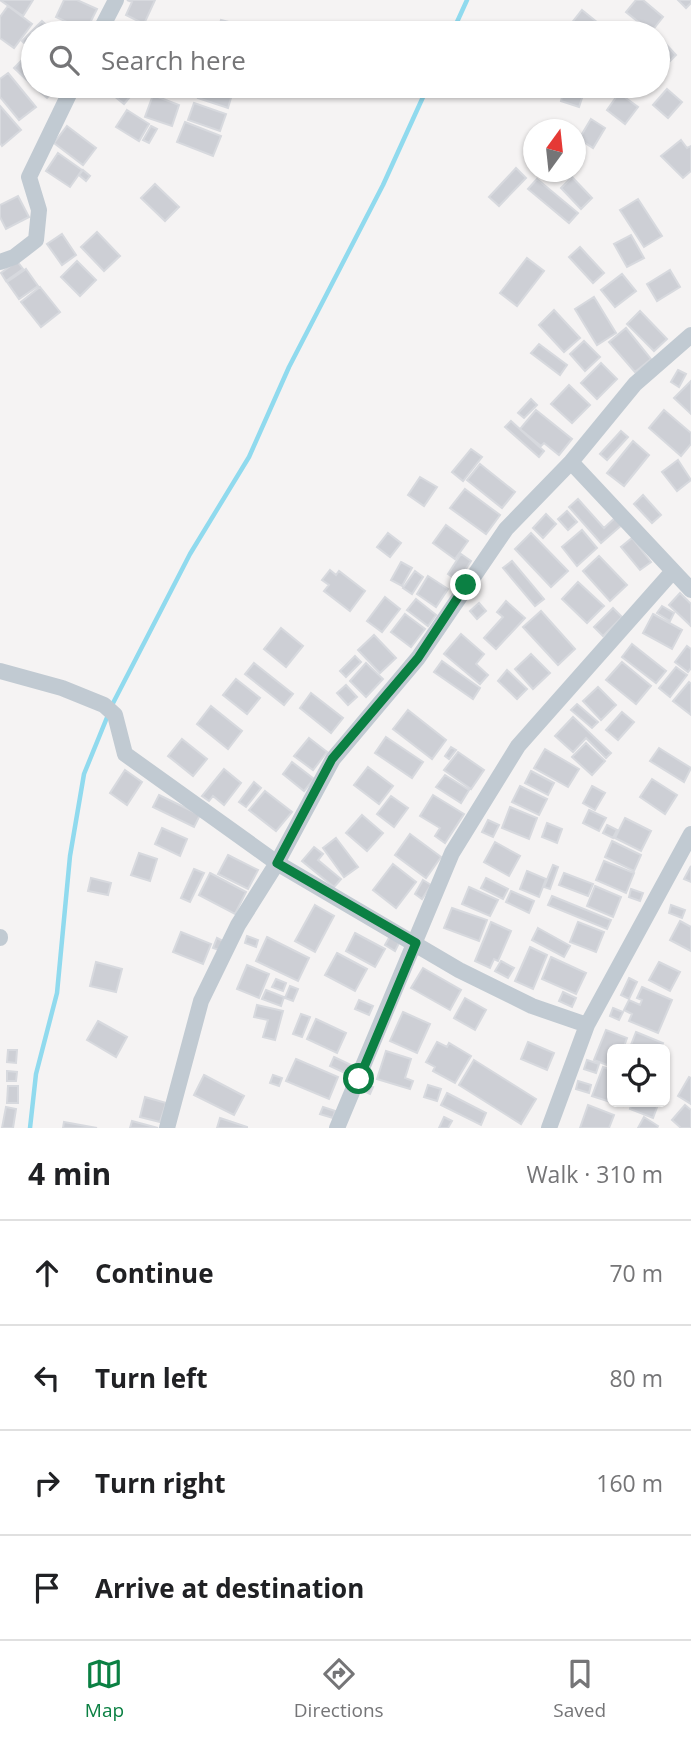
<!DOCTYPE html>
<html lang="en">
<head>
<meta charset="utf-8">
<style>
	:root { --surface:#fff; --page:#f6f6f6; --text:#202124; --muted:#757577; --line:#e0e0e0; --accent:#0b8043 }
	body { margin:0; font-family:"Open Sans",sans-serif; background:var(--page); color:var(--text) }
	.controls { position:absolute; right:21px; bottom:21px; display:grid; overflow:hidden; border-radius:10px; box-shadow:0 2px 5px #0004 }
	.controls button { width:63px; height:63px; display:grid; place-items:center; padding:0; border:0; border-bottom:2px solid var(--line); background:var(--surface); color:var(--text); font:35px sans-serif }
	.compass { position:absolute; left:523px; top:119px; width:63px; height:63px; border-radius:50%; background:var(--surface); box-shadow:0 2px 5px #0004; rotate:15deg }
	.stop { position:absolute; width:21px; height:21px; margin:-16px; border:5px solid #0b8043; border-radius:50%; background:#fff }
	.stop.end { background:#0b8043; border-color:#fff; box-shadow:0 2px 7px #0008 }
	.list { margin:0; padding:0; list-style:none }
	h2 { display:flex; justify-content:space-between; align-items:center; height:91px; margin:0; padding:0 28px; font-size:30px }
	h2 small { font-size:23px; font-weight:400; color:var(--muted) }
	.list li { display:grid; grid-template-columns:46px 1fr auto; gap:21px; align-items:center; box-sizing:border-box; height:105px; padding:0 28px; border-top:2px solid var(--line) }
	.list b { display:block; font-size:26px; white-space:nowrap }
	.list em { font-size:23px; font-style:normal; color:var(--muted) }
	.icon { flex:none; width:38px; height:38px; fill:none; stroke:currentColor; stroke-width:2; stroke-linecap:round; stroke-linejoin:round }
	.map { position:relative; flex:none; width:691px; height:1128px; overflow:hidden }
	.search { position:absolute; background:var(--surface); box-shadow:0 2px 5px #0004; left:21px; right:21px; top:21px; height:77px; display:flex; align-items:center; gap:18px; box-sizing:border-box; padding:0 24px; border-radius:38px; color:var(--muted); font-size:26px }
	.sheet { height:511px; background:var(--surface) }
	nav { display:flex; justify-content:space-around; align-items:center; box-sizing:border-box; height:98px; border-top:2px solid var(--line); background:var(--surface); font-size:19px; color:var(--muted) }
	nav a { display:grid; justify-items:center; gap:4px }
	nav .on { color:var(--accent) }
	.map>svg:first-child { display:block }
</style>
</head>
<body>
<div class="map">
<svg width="691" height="1128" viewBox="0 0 691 1128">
	<rect width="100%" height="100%" fill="#f5f3f3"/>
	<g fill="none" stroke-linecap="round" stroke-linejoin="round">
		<path stroke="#90daee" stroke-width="4.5" d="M452,33L467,0
			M111,707L190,554L249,457L289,367L383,185L428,86
			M30,1128L36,1074L57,993L70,856L84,774L108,715"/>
	</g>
	<path fill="#cdcfd5" stroke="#d7d9de" stroke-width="2" d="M0,0H33L23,16Z
		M64,0H77L97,9L86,31L56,17Z
		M127,0H155L144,24L126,15L132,2Z
		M636,0H643L663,17L651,32L626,12Z
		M678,0H691V3L686,8Z
		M8,6L32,24L14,48L0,38V17Z
		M582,10L608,31L607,33H570L566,30Z
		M221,20L244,26L241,33H217Z
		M42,21L55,33H33V52L22,41Z
		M184,25L203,30L202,33H182Z
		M664,42L676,55L670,61L658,48Z
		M30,52L33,55V86L14,68Z
		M8,73L36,107L19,120L0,97V79Z
		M33,86H59L47,98Z
		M102,86H139L124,104Z
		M202,86L233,91L228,108L198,98Z
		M564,89L583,95L579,107L561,101Z
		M667,89L682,102L668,118L653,105Z
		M619,93L638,107L625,124L607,110Z
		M153,95L179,105L172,126L145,117Z
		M194,103L226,114L220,131L188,120Z
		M0,106L21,130L2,146L0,143Z
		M127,110L149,124L139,141L116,127Z
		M591,119L605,128L593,148L579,139Z
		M185,122L221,136L213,156L177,142Z
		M67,126L96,148L83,165L54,143Z
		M151,126L157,129L149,143L143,140Z
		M681,140L687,148L691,146V171L683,178L661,156Z
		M58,153L82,170L70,187L46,171Z
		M516,168L526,178L499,206L489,197Z
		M83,170L90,176L86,181L79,175Z
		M572,177L592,198L581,209L561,188Z
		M537,179L578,213L569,223L528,189Z
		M155,184L179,207L165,221L141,198Z
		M18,196L29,217L6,229L0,217V205Z
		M638,199L662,236L644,247L620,210Z
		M97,232L120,256L104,271L81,247Z
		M62,234L76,255L62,265L47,244Z
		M631,235L644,258L627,267L614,244Z
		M580,247L604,273L593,283L569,257Z
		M527,258L544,271L517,306L500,293Z
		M17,261L23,269L6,281L1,273Z
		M77,261L96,280L80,296L61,277Z
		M26,269L38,286L19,299L7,282Z
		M670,270L680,287L657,301L647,284Z
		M622,274L636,291L615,307L601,290Z
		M40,287L60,312L41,327L21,302Z
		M594,297L616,333L597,345L575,309Z
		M554,310L580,338L564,352L539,325Z
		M640,311L667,339L654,351L627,324Z
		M626,328L651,359L635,372L609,342Z
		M584,341L600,357L585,371L570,354Z
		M539,344L567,365L560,375L531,353Z
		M601,363L617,379L597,399L581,383Z
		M678,370L686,374L679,387L671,382Z
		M691,381V414L674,398Z
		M569,385L590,405L572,423L551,404Z
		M531,399L537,405L524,418L518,413Z
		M536,410L572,439L559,455L544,443L541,446L520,429Z
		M664,410L691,433V444L681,456L649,428Z
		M511,421L544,451L539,457L505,427Z
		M621,431L628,437L607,460L600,454Z
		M633,441L649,455L624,486L607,473Z
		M471,449L482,457L463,481L452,472Z
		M678,460L691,480L677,491L662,472Z
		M480,464L515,492L502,508L467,480Z
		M420,477L437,487L424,506L408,495Z
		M465,489L500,515L486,534L450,508Z
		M643,495L661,515L652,523L634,504Z
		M578,499L604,528L616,517L623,524L601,543L569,507Z
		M567,511L577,522L568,530L558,519Z
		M546,514L556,524L543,538L533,528Z
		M446,525L468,541L455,559L433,543Z
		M582,530L597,548L577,566L562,547Z
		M388,533L401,543L390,557L377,547Z
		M531,533L568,571L551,587L515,549Z
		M632,538L651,562L640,570L621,547Z
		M461,554L471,561L458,581L448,574Z
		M599,556L627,585L610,601L583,571Z
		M512,561L544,599L535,606L503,568Z
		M401,562L412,568L402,586L391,580Z
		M330,570L336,575L339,571L365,591L350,611L324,591L329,585L322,580Z
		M415,571L423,577L412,594L403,588Z
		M428,576L448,589L436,607L417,594Z
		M578,582L604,606L587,623L562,599Z
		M680,593L691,604V626L669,605Z
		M385,597L400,609L382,632L367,621Z
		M416,599L436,615L428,626L407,610Z
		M506,601L525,618L496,649L484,638L503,617L497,612Z
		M479,603L486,611L477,619L470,611Z
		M662,606L674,613L670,621L657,613Z
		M613,608L622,617L603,636L594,627Z
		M541,611L575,649L558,665L523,627Z
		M405,614L425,629L411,647L391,632Z
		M653,614L682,630L672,649L643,633Z
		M281,628L303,646L286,667L264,649Z
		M461,634L484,654L476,664L488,675L480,684L444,654Z
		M374,635L396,658L380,673L358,650Z
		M632,644L666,671L656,683L622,657Z
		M687,646L691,649V668L688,672L675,662Z
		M531,654L550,673L533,689L515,669Z
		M355,656L361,662L346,677L340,671Z
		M442,661L480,688L473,699L434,672Z
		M622,662L651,686L636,704L606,680Z
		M254,663L293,694L284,705L245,674Z
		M366,663L383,679L366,697L350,681Z
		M676,667L687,675L670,697L659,688Z
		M507,670L527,689L517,699L498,681Z
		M236,679L260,698L247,714L223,695Z
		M689,682L691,684V715L673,701Z
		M346,685L357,697L348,705L337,693Z
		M598,687L616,705L601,720L583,701Z
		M311,693L343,718L331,733L300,708Z
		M577,704L598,722L592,728L571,710Z
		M211,706L242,731L228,749L197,724Z
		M408,710L446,740L432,759L393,729Z
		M622,712L634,722L618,740L606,730Z
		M573,717L611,753L606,758L586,738L573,752L555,736Z
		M386,737L423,762L412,778L375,753Z
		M309,738L327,752L313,770L294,756Z
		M182,739L207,759L193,776L168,756Z
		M586,743L605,761L592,775L572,757Z
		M451,747L456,750L449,759L445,756Z
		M659,748L691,768L684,782L650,761Z
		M545,749L579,769L568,787L534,768Z
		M458,752L484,770L471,789L444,770Z
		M292,762L314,779L304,791L283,774Z
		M368,767L393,786L379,804L354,785Z
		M224,769L241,783L224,805L213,796L209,801L202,796Z
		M125,770L142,782L127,805L110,793Z
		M531,771L554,783L548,795L525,783Z
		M445,775L469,790L461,803L436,787Z
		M652,779L677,795L665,814L640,797Z
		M254,782L261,788L246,807L239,802Z
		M520,786L547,799L539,815L512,802Z
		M592,786L605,793L595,810L583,803Z
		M265,791L292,812L276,831L249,810Z
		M159,795L200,815L194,827L153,807Z
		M433,795L464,814L445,843L435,836L440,828L420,816Z
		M391,796L408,808L394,827L377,814Z
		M510,807L537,818L529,839L502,828Z
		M589,810L606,818L599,831L583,823Z
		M362,815L383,833L367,851L346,833Z
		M625,818L651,831L641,851L615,838Z
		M488,820L499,825L493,837L482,832Z
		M547,823L562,829L557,843L542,837Z
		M607,825L617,830L613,838L603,833Z
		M162,828L187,839L180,856L155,844Z
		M410,834L441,857L426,878L395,855Z
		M336,838L358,867L344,877L323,848Z
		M612,841L641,855L634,871L605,857Z
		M495,842L520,856L509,876L484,862Z
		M314,847L323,854L318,860L341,879L334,887L302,861Z
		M139,853L157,859L150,881L131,875Z
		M228,855L258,870L248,889L218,874Z
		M604,861L634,873L626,893L596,880Z
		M393,864L416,882L396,908L373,890Z
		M553,865L558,867L550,889L544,887Z
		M691,866V882L684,879Z
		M194,869L204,873L190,902L181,898Z
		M527,871L546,879L539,897L520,889Z
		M210,873L246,892L235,914L199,895Z
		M564,873L593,884L588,896L559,885Z
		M91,878L111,883L108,895L88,891Z
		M486,878L508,889L503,899L481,888Z
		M423,880L431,885L422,899L415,894Z
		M595,886L621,897L613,917L587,906Z
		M469,887L498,900L490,916L462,904Z
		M631,889L643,893L640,901L629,897Z
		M511,891L534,901L529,913L506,902Z
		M552,896L611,920L607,929L548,905Z
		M315,905L334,916L315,952L295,941Z
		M671,905L685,910L682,918L669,913Z
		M452,908L487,920L479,941L444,928Z
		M680,921L691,927V951L670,940Z
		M491,922L511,931L498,961L494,959L490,968L475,961Z
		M578,922L604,932L596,952L570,942Z
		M538,928L570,946L564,957L532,940Z
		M181,932L211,944L203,964L173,952Z
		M355,933L385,949L375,967L346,951Z
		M247,936L258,940L256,947L245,943Z
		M390,936L400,941L395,951L385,945Z
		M267,937L309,958L298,981L256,961Z
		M217,938L223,941L219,950L213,948Z
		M530,947L547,955L533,989L515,981Z
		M337,953L367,969L355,991L325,975Z
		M551,957L586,973L576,994L542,979Z
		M501,961L514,968L508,978L495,971Z
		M96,962L122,969L116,992L90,986Z
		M659,962L680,972L670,991L649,980Z
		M247,965L269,974L259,998L237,989Z
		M423,968L461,990L450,1010L411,988Z
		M629,978L637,982L629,999L621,995Z
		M276,979L286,983L283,991L272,987Z
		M290,986L298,989L293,1001L285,998Z
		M642,987L672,1000L658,1033L629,1021L632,1014L624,1010L629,1000L640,1005L642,1000L637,998Z
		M266,990L284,997L281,1006L262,999Z
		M563,992L576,998L572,1007L559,1001Z
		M465,998L486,1010L475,1030L454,1018Z
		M359,1000L373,1006L369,1015L355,1009Z
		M257,1005L283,1011L275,1040L263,1037L268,1020L254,1017Z
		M613,1008L623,1012L619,1020L610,1016Z
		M403,1012L430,1024L417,1053L390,1041Z
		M301,1014L310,1017L302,1037L293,1034Z
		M316,1019L346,1033L337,1053L307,1039Z
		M98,1021L127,1037L116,1057L87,1040Z
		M606,1030L627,1038L623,1049H612V1067L594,1060Z
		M636,1032L663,1043L661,1049H643L631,1045Z
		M437,1042L447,1047L449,1043L471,1056L455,1083L433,1071L435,1067L426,1062Z
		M528,1042L554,1053L547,1070L521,1059Z
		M8,1050H17L16,1063L7,1062Z
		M386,1051L411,1059L405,1078L413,1081L410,1089L377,1079Z
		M334,1057L351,1065L347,1074L330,1066Z
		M296,1059L338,1077L329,1099L286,1081Z
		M474,1060L536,1099L521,1124L459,1085Z
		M587,1060L599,1064L596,1073L584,1069Z
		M603,1067L612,1070V1102H624L623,1106L592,1096Z
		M7,1071L17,1072L16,1081H7Z
		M204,1075L244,1096L234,1115L194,1095Z
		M273,1075L282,1078L279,1086L270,1083Z
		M689,1077L691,1078V1104L678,1096Z
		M578,1081L591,1085L589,1093L576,1089Z
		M363,1083L373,1087L370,1094L361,1090Z
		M428,1085L441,1089L437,1101L424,1097Z
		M8,1086H18V1103H7Z
		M447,1093L486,1113L481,1125L441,1105Z
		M145,1097L166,1103L160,1122L140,1117Z
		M632,1102H659L653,1118L630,1109Z
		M588,1105L614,1115L609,1128H580Z
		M685,1105L691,1110V1128H681L672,1120Z
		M6,1107L16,1109L13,1128H2Z
		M323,1107L335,1111L333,1118L320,1114Z
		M444,1117L452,1121L448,1128H439Z
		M644,1117L658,1126L657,1128H638Z
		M220,1118L247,1127V1128H217Z
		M132,1121L158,1128H130Z
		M64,1122L97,1128H63Z"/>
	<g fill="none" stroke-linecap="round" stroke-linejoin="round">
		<path stroke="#c1cad2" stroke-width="16" d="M99,33L116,0
			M0,262L14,257L36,240L39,210L29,177L73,86
			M571,462L691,590
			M0,671L62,688L104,705L115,715L125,754L277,863L459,970L532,1006L587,1025
			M0,937V938
			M167,1128L201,1001L238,925L277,863L333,759L418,658L506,529L571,462L635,384L691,335
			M337,1128L452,853L518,746L673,571
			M549,1128L587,1025L691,834"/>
	</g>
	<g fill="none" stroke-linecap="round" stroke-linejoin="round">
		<path stroke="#0b8043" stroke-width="9" d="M359,1079L416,943L277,863L332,759L418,658L466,585"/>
	</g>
</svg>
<div class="controls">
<button><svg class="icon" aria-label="locate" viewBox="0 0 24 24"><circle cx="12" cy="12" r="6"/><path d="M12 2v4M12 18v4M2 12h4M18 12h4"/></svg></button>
</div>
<svg class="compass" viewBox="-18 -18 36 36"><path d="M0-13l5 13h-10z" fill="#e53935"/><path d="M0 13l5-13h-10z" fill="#757577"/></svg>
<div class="stop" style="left:359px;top:1079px"></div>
<div class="stop end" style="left:466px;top:585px"></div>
<div class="search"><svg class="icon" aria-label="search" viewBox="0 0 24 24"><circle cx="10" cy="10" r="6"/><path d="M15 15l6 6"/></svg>Search here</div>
</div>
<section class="sheet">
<h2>4 min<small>Walk · 310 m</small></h2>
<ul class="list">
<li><svg class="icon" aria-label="ahead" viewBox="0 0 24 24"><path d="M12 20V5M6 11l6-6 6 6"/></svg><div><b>Continue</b></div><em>70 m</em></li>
<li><svg class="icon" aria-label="left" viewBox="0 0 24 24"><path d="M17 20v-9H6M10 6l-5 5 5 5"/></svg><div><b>Turn left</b></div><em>80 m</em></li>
<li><svg class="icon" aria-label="right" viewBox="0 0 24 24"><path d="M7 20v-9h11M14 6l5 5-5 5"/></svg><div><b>Turn right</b></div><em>160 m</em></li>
<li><svg class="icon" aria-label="arrive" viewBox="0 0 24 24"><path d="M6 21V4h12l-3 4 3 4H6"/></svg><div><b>Arrive at destination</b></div></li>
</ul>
</section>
<nav>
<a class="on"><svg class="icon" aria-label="map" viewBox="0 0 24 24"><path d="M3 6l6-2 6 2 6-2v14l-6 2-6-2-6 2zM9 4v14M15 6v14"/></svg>Map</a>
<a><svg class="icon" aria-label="directions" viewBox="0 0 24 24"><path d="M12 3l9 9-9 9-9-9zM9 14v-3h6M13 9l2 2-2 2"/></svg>Directions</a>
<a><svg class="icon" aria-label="saved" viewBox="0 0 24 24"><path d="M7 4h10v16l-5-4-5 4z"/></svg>Saved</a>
</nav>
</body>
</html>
